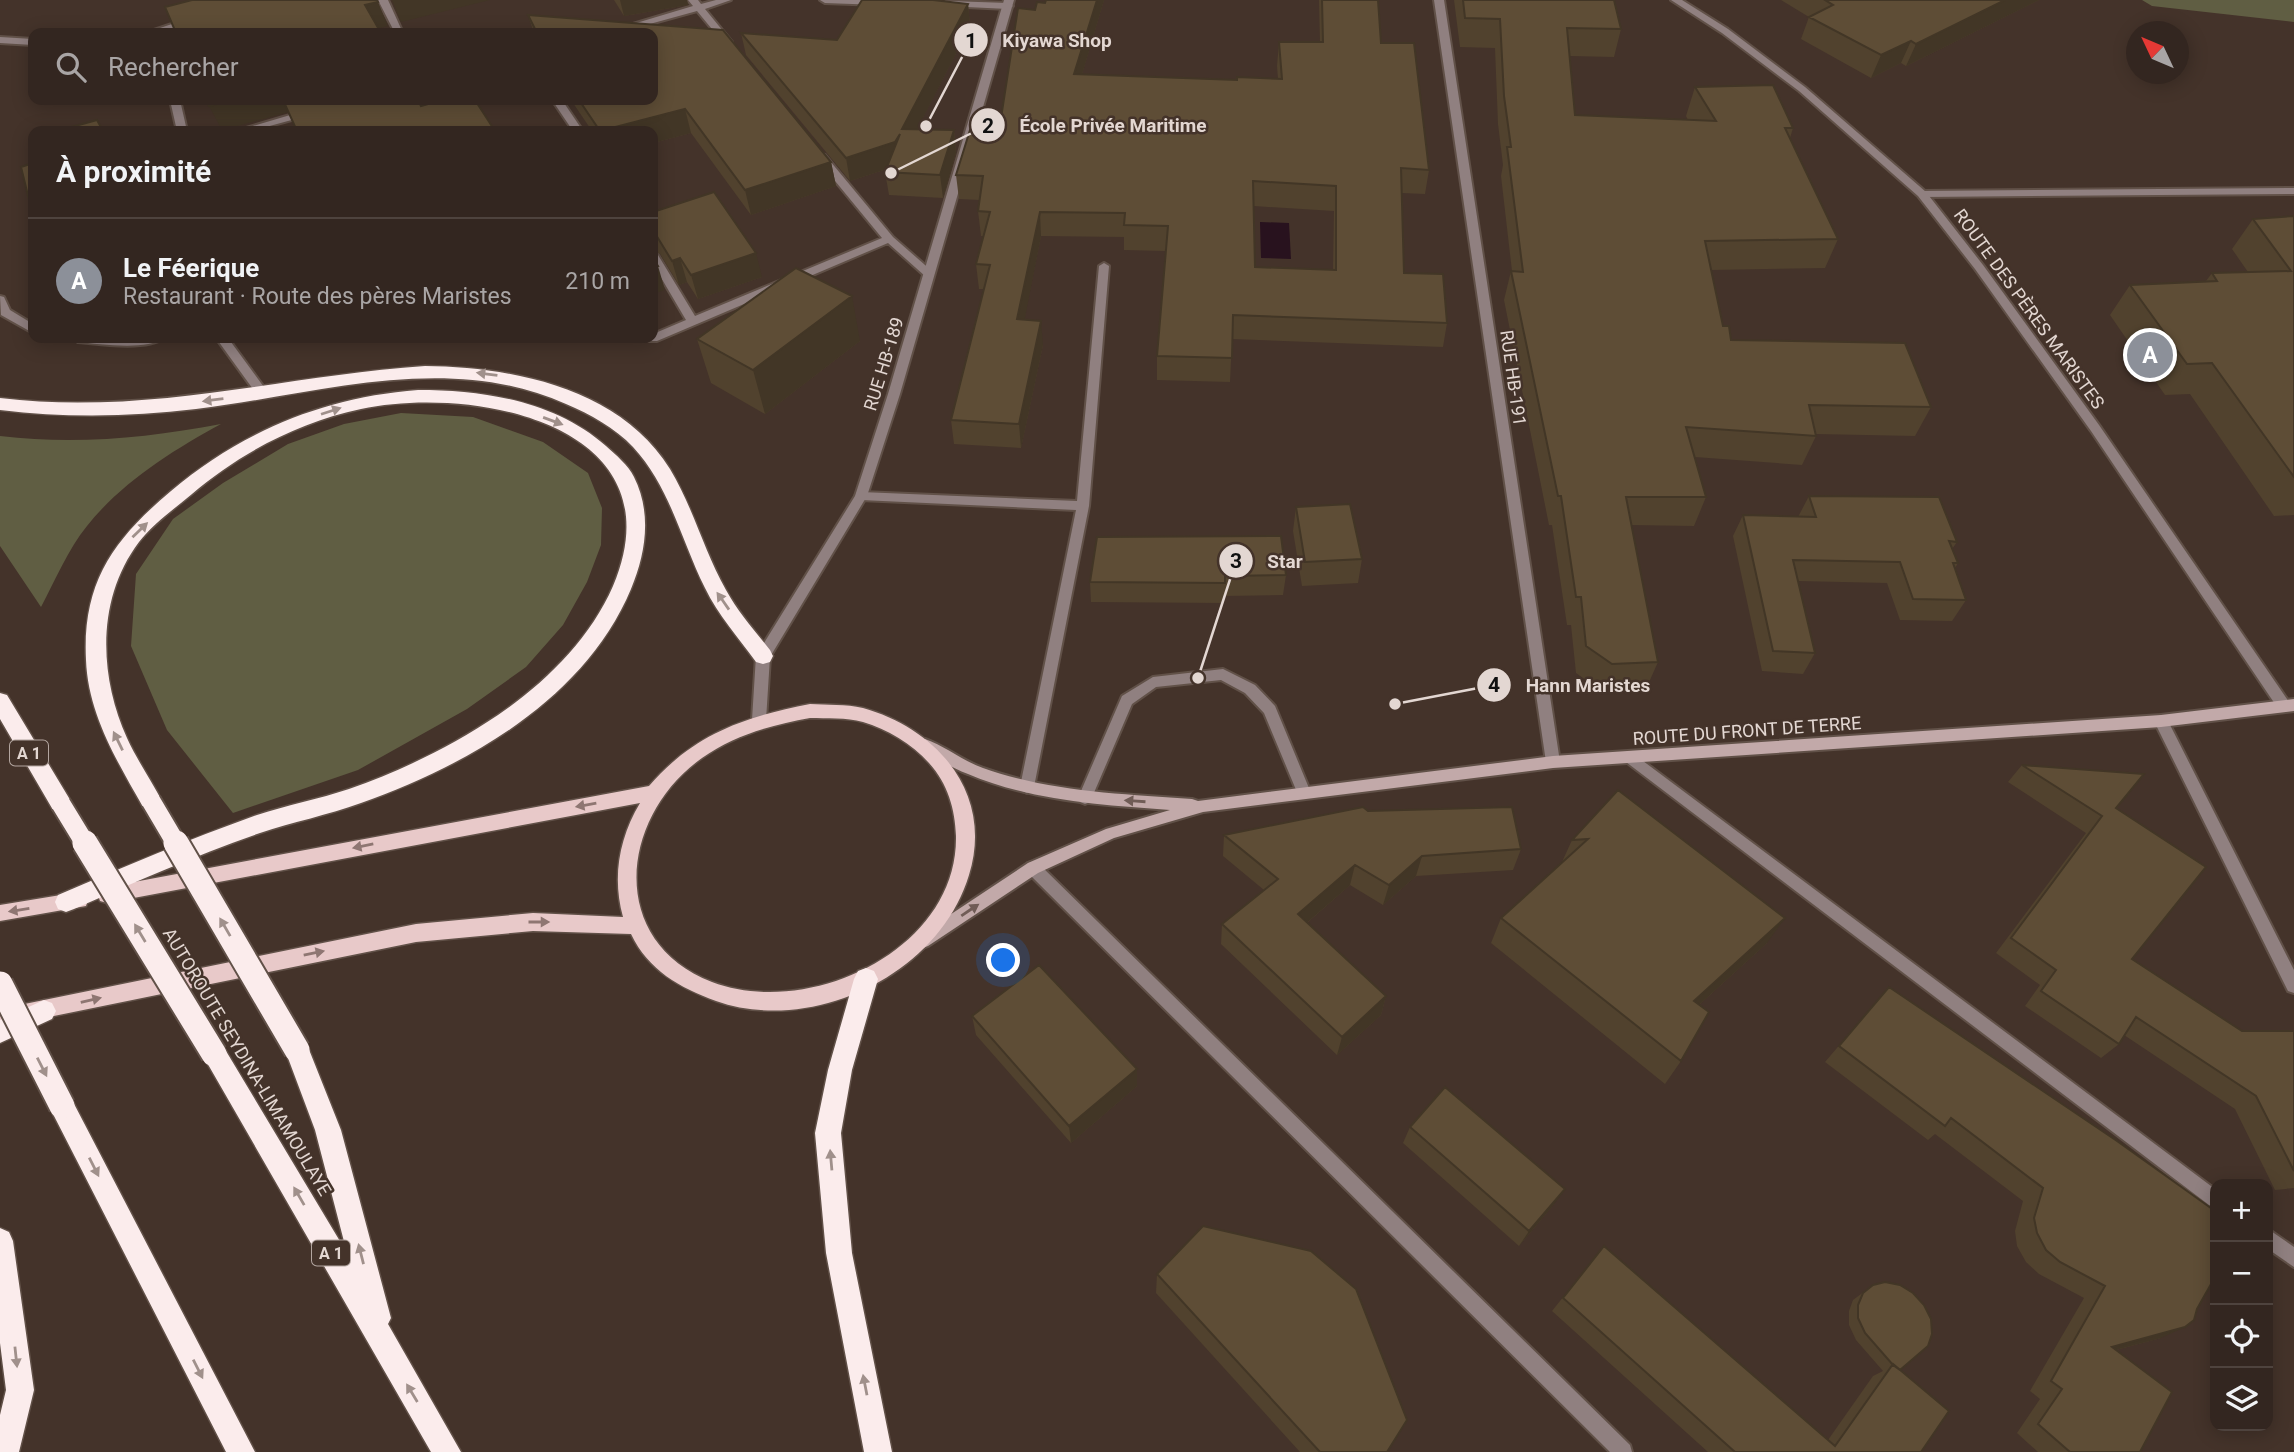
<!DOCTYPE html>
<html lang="fr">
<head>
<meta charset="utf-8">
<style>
	:root { --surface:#332620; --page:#3e322d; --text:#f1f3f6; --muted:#a9a5a5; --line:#4e433e; --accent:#8c9099 }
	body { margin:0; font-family:Roboto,sans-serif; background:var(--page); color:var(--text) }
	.controls { position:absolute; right:21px; bottom:21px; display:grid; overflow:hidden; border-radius:14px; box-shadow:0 4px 18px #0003 }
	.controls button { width:63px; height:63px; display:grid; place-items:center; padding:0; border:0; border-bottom:2px solid var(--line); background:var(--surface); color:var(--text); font:35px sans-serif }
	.compass { position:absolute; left:2126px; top:21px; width:63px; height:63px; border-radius:50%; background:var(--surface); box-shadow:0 4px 18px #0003; rotate:314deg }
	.you { position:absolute; left:1004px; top:961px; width:24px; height:24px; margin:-18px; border:5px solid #fff; border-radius:50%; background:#1a73e8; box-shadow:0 0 0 10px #1a73e833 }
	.badge { display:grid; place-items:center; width:46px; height:46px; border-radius:50%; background:var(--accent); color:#fff; font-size:23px; font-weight:700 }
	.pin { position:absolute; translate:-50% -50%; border:4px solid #fff; box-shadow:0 2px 7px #0006 }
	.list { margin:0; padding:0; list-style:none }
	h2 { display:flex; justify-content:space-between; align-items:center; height:91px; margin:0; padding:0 28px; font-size:30px }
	h2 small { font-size:23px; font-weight:400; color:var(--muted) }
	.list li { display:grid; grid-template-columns:46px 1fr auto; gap:21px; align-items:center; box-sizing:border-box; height:126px; padding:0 28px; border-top:2px solid var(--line) }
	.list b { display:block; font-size:26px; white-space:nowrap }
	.list p { margin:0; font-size:23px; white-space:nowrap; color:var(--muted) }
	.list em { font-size:23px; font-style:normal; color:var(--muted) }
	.icon { flex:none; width:38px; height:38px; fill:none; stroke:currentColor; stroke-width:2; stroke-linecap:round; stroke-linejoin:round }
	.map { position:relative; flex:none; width:2294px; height:1452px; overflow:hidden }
	.search { position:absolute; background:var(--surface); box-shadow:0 4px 18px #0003; left:28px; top:28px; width:630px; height:77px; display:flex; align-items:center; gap:18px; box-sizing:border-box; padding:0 24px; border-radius:14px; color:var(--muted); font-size:26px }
	.panel { position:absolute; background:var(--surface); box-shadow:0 4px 18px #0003; left:28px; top:126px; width:630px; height:217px; border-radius:14px }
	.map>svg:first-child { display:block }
</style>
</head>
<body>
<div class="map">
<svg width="2294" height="1452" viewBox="0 0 2294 1452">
	<rect width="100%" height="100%" fill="#44332a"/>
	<path fill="#605e43" d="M2142,0H2294V22L2152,6Z
		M401,413L473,417L543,442L588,473L602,508L601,545L587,582L563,625L526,667L467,709L358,770L233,813L167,730L131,646L136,574L173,519L223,483L288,444L344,424Z
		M221,424C173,450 121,483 87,526C68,549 55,581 41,607L0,546V436C75,445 147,438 221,424Z"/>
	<path fill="#28121e" d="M1260,222L1289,223L1291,259L1261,258Z"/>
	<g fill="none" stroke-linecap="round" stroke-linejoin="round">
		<defs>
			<path id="service" d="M2294,188V194L1922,197L1917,194L1922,191Z
				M0,296L4,297L10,310L33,324V333L1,315Z
				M72,338H164C147,351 99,344 78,342Z
				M1223,669L1255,685L1275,706L1311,793L1309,797L1304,799L1299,797L1264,713L1245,693L1221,680L1156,687L1132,704L1090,802L1085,804L1080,802L1078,798L1122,696L1153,677Z"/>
			<path id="minor" d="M378,0H388L403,33H395Z
				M688,0H698L701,4L716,0H731L705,9L732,42V46H726L697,11L617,33H603L693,6Z
				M820,0H883L885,2L880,5L825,3Z
				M1434,0H1444L1560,762L1558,766H1548L1546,762Z
				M949,1L1008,3L1013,6L1008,9L946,6V2Z
				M190,18L195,21L193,23L159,33H145Z
				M0,37L33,39V45L0,43Z
				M170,100H180L187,131H177Z
				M552,100H562L583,131H573Z
				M307,110L310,111V115L251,131H236Z
				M821,154L825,155L893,237L933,272V276H925L888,243L657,341H649L647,338H653V334L686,320L653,264V252L658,255L695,316L882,238L817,159L816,157Z
				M1104,263L1109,266L1089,506L1034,787L1032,791L1027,793L1022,791L1020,787L1076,510L861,500L855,496L861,492L1077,501L1099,266Z
				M216,338H228L266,390V396H258Z
				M2161,715L2166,717L2294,970V993L2288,991L2154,721L2156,717Z
				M1631,752L2215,1189V1207L2209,1205L1626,762L1624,758L1626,754Z
				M1033,862L1038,863L1630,1445L1632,1452H1610L1028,873L1026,868L1028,863Z
				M2268,1229L2294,1247V1267L2268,1249Z"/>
			<path id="tertiary" d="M1004,0H1014L900,394L867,496L770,657L766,720L764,724H754L752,720L756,656L855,496L888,394Z
				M1671,0H1682L1728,29L1805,87L1926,192L1983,265L2099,425L2289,702L2291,706L2289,710H2279L2091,431L1975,269L1918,196L1799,91L1722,33Z"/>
			<path id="secondary" d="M2294,699V711L2161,727L1553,768L1203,812L1114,838L1038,873L928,946L923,948L918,946L915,941L918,936L1028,863L1106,829L1170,810C1102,805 1032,801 968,774C951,768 936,757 920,749L918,745L920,741L925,739C945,746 963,761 983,768C1050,792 1122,794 1192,799L1198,801L1553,756L2161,715Z"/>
			<path id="primary" d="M810,704C827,705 846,704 863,708C938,729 994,794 969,875C939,975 812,1035 716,1001C680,988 648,970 631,934L533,931L416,942L0,1027V1009L416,924L533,913L623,917C612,878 619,838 640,803L107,903L100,901L98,895L100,889L107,887L649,786C694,734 744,717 810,704ZM810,718C827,719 846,717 863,722C887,729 912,744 929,763C948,784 955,809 956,836C958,950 809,1019 712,982C606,941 620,816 702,758C734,735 772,725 810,718Z
				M79,892L86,894L88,900L86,906L0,921V905Z"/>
			<path id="motorway" d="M425,366C513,367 620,388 670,469C693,507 704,551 726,590C738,612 755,631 770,650L773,656L770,662L763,664L756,662C738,637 718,615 705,588C681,540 670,487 633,447C615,428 590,414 566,404C447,351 319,394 196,409C130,417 66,418 0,410V398C146,416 281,376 425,366Z
				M418,390C484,390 555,401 606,446C616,455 628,465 634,477C652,513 646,553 631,589C585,699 468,765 361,803C328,815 293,822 260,833C197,855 135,882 74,909L66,912L58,909L55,902L58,895C124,867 190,839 257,815C287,805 319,799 349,789C401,771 452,746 498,715C545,683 590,639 613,586C681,425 475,385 361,409C299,422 240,453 192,494C174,509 153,524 139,542C96,599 99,676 127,738C137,760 151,780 162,801L159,807L151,810L143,807C117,761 88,714 86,660C82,582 114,539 171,491C242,431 325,397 418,390Z
				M0,693L7,695L69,798L72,804L69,810L61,813L53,810L0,719Z
				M866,968L874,971L878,979L852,1070L841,1133L852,1253L892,1452H864L826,1253L815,1133L828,1070L854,979L858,971Z
				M44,1000L52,1003L56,1011L52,1019L0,1043V1020Z
				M297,1039L306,1042L341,1130L391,1318L388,1324L461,1452H431L202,1054L205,1046L214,1043L223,1046L347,1253L315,1130L285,1050L288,1042Z
				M62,1094L71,1098L255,1452H226L53,1114L50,1106L53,1098Z
				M0,1228L9,1232L13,1241L34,1390L19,1452H0V1415L6,1390L0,1343Z"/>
		</defs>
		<use href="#service" stroke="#615148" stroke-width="4"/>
		<use href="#minor" stroke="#615148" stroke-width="4"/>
		<use href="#tertiary" stroke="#615148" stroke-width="4"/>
		<use href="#secondary" stroke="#615148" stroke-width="4"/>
		<use href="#primary" stroke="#615148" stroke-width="3"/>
		<use href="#motorway" stroke="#615148" stroke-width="3"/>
		<use href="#service" fill="#908080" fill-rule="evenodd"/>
		<use href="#minor" fill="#908080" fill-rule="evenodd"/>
		<use href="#tertiary" fill="#908080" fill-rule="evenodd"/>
		<use href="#secondary" fill="#c2a9a9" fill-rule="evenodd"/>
		<use href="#primary" fill="#e8c9c9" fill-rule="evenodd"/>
		<use href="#motorway" fill="#fbecec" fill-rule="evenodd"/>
		<defs>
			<path id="motorway-bridge-far1" d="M151,801L177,845
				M61,804L86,845"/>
			<path id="motorway-bridge" d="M85,843L214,1054
				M176,843L297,1050
				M0,984L62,1106"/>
		</defs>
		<use href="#motorway-bridge-far1" stroke="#615148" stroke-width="23" stroke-linecap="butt"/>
		<use href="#motorway-bridge" stroke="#615148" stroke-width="29" stroke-linecap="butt"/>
		<use href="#motorway-bridge-far1" stroke="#fbecec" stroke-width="19"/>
		<use href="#motorway-bridge" stroke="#fbecec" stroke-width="25"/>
	</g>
	<path fill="#51422e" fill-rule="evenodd" d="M614,0H687L688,5L624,16Z
		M1104,0L1082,74L1237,80L1278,79L1277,66L1279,42H1320L1319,0H1375L1381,43L1429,170L1425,194L1402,193L1404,273L1447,323L1443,347L1232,339L1230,382L1157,380V356L1166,251L1124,250V237L1041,236L1024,320L1043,345L1021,448L954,444L951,420L984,289H979L976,264L984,236H981L978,211L980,200L959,199L956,175L999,131L1035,10L1045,3ZM1254,206L1334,211L1333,270L1255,267Z
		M1454,0H1614L1621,29L1614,57L1570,56L1575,115L1688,120L1686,116L1695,87L1793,128L1790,138L1838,239L1825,268L1711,270L1723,326L1731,340L1931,407L1915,436L1816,434V436L1802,465L1695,457L1706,497L1694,526L1631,525L1658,662L1646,689L1601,691L1576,673L1571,625H1567L1552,525H1549L1504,300L1511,271H1512L1501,176L1503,165L1498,124L1495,48L1460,47Z
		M1781,0H2039L1906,66L1901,63L1871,78L1801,39L1809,17Z
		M968,4L970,26L917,129L954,130L956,153L943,198L889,195L885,172L887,169L850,181L746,55L741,33L837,40Z
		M528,15L723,30L831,162L836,186L751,215L691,133L653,143V131H592L571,100H653V33H534Z
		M653,212L762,277L698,299L687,282L679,285L660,254L653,250Z
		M2294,216V515L2274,516L2190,394L2165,395L2110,315L2130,285L2206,281L2212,273L2248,272L2232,249L2253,219Z
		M697,339L860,341L765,414L711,383Z
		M1809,496L1957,542L1952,549L1958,563L1955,568L1966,600L1952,621L1900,620L1887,583L1798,581L1815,653L1803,674L1762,671L1733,536L1743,515L1798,517Z
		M1296,507L1362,559L1358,583L1302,586L1293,531Z
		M1097,537L1286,575L1283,595L1224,596L1223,603L1091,602L1090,582Z
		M2022,765L2116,808L2132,959L2242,1031H2294V1188L2275,1190L2235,1109L2124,1035L2119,1044L2101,1058L2025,1006L2040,985L1996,953L2086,833L2008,782Z
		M1618,790L1767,943L1699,1005L1681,1061L1665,1084L1491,943L1501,918L1562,862L1572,840Z
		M1368,811L1521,849L1513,870L1416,876L1383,905L1350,885L1307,923L1386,996L1381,1015L1337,1055L1221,944L1222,924L1264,890L1223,856L1224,835Z
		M1889,987L2161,1338L2116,1350L2140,1452H2038L2017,1433L2040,1399L2030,1391L2084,1298L2039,1274L2026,1262L2017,1246L2015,1231L2023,1201L1935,1134L1928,1140L1825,1062Z
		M972,1016L1137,1086L1071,1143L976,1035Z
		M1410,1127L1554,1204L1519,1246L1403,1143Z
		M1604,1246L1828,1440L1873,1376L1883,1371L1856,1340L1849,1325V1311L1853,1300L1873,1285L1900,1370L1921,1452H1708L1552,1311Z
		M1157,1274L1387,1452H1300L1156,1293Z"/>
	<path fill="#423626" d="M392,0H490L401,22Z
		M620,0H687L688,5L624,16Z
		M1097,0H1104L1075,98L1074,74Z
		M2005,0H2039L1906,66L1916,44Z
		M378,2L388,26L376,29L365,5Z
		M968,4L970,26L906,151L902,129Z
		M1911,41L1901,63L1871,78L1881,55Z
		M233,100H334L222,130L209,106Z
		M685,109L691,133L653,143V131H600Z
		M954,130L956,153L943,198L940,175Z
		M900,134L899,165L850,181L846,158Z
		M831,162L836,186L751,215L745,190Z
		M1040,212L1041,236L1020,343L1017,319Z
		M756,253L762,277L698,299L691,275Z
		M680,258L687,282L679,285L672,261Z
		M658,266L665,290L653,294V267Z
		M852,296L860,341L765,414L753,370Z
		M1041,321L1043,345L1021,448L1019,424Z
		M1422,856L1416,876L1383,905L1389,885Z
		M1355,865L1350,885L1294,934L1298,914Z
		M1785,918L1767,943L1678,1024L1694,1001Z
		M1386,996L1381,1015L1337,1055L1342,1037Z
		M1137,1069V1086L1071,1143L1069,1126Z
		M1565,1189L1554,1204L1519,1246L1529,1231Z
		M2185,1327L2161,1338L2089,1357L2112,1347Z"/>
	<path fill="#5e4d36" stroke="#423626" stroke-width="2" fill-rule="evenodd" d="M192,0H377L378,2L365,5L381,33H176L165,7Z
		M862,0H933L968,4L902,129L954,130L940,175L885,172L900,134L895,142L846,158L741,33L837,40Z
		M1046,0H1097L1074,74L1237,80V77L1282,79L1279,42H1323L1322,0H1378L1381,43H1414L1429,170L1401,168L1404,273L1443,274L1447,323L1233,315L1232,358L1157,356L1168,226L1124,225L1125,213L1040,212L1017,319L1041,321L1019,424L951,420L990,265L976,264L990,212L978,211L983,176L956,175L970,130L999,131L1018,8L1035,10L1037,2L1045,3ZM1253,181L1336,186V270L1255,267Z
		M1463,0H1614L1621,29L1567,28L1575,115L1716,121L1695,87L1773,85L1793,128H1785L1838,239L1705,241L1723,326H1729L1731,340L1905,343L1931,407L1809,405L1816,436L1686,427L1706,497H1626L1658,662L1612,664L1586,646L1581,597H1576L1561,496H1558L1511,271L1523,272L1507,147H1511L1504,96L1500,19L1465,18Z
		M1825,0H2005L1916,44L1911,41L1881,55L1809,17L1833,5Z
		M528,15L723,30L831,162L745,190L685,109L600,131L579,100H653V33H537Z
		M206,100H233L209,106Z
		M283,100H418L421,106L442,100H475L495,131H297Z
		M97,120L103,131H57Z
		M33,163V216L21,167Z
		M714,192L756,253L691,275L680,258L672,261L653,230V212Z
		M2294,216V477L2212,363L2187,364L2130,285L2217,281L2212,273L2291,271L2253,219Z
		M653,258L658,266L653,267Z
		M796,268L852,296L753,370L697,339Z
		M1809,496L1939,497L1957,542L1949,541L1958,563H1953L1966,600L1913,599L1900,562L1793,560L1815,653L1773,651L1743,515L1816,517Z
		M1350,504L1362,559L1305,562L1296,507Z
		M1281,536L1286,575L1225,576V583L1090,582L1097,537Z
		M2022,765L2144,774L2116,808L2206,867L2132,959L2242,1031H2294V1171L2256,1096L2136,1017L2119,1044L2041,991L2056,970L2011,938L2102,816Z
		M1618,790L1785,918L1694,1001L1709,1012L1681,1061L1501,918L1588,839L1572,840Z
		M1363,807L1368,811L1512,807L1521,849L1422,856L1389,885L1355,865L1298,914L1386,996L1342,1037L1222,924L1278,879L1224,835Z
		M1039,965L1137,1069L1069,1126L972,1016Z
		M1889,987L2117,1141L2215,1211V1277L2197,1309L2194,1320L2185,1327L2112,1347L2172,1392L2140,1452H2070L2038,1424L2062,1389L2051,1381L2105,1286L2060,1262L2046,1250L2037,1233L2034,1218L2043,1188L1951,1118L1945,1126L1839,1046Z
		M1445,1087L1565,1189L1529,1231L1410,1127Z
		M1203,1226L1311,1251L1356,1289L1407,1420L1387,1452H1320L1157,1274Z
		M1604,1246L1835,1446L1893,1364L1949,1411L1921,1452H1735L1563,1298Z
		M1885,1282L1900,1285L1913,1293L1924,1305L1931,1319L1932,1334L1928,1346L1900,1370L1893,1365L1865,1333L1858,1318V1305L1863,1293L1873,1285Z"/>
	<defs><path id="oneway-solid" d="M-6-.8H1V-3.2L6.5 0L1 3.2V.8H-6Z" transform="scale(1.75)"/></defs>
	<g fill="#a0908b">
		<use href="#oneway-solid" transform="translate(487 374) rotate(-173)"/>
		<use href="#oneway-solid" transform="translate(213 400) rotate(173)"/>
		<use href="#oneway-solid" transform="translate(331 411) rotate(-18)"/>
		<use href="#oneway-solid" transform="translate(553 421) rotate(20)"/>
		<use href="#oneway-solid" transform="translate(140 530) rotate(-44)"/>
		<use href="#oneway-solid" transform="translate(723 601) rotate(-125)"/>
		<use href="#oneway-solid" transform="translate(118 741) rotate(-116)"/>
		<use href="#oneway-solid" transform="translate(225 927) rotate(-120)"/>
		<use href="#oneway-solid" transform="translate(140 933) rotate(-121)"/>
		<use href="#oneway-solid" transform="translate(42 1067) rotate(63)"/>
		<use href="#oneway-solid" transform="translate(831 1160) rotate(-95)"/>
		<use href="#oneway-solid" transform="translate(94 1167) rotate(63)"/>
		<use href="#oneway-solid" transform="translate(299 1196) rotate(-120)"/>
		<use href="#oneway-solid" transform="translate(361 1254) rotate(-104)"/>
		<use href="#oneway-solid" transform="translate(16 1357) rotate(84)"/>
		<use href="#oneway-solid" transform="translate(198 1369) rotate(63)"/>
		<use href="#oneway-solid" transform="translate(865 1385) rotate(-101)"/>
		<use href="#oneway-solid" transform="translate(412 1393) rotate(-121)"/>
	</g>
	<g fill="#705c56">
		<use href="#oneway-solid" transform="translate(1135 801) rotate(-176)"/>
		<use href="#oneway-solid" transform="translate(970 910) rotate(-34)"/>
	</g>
	<g fill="#8e7672">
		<use href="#oneway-solid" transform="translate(586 805) rotate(170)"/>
		<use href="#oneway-solid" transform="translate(363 846) rotate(169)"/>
		<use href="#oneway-solid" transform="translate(19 910) rotate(171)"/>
		<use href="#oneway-solid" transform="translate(539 922)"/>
		<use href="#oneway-solid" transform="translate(314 953) rotate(-11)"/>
		<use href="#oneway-solid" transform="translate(91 1000) rotate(-13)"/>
	</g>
	<g text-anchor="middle" stroke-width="5" stroke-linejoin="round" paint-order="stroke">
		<g fill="#44332a" stroke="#b3a6a0" stroke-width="2">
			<rect x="10" y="740.5" width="38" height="25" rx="5"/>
			<rect x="312" y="1240.5" width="38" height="25" rx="5"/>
		</g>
		<g font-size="16" font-weight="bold" fill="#e3d7d2">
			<text x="29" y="759">A 1</text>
			<text x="331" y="1259">A 1</text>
		</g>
		<g font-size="18" fill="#e3d7d2" stroke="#44332a">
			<text transform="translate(2029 309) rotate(54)" y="6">ROUTE DES PÈRES MARISTES</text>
			<text transform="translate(884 364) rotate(-73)" y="6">RUE HB-189</text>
			<text transform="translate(1513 378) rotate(82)" y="6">RUE HB-191</text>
			<text transform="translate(1747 731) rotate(-4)" y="6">ROUTE DU FRONT DE TERRE</text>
			<text transform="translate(247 1062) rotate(59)" y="6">AUTOROUTE SEYDINA-LIMAMOULAYE</text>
		</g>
	</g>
	<path fill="none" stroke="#e3d7d2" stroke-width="2.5" d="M926 126L971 40M891 173L988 125M1198 678L1236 561M1395 704L1494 685"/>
	<g fill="#e3d7d2" stroke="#44332a" stroke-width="2.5">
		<circle cx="926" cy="126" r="7"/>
		<circle cx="891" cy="173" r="7"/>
		<circle cx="1198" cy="678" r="7"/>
		<circle cx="1395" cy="704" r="7"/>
		<circle cx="971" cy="40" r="18"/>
		<circle cx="988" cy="125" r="18"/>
		<circle cx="1236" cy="561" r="18"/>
		<circle cx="1494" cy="685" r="18"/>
	</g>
	<g font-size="21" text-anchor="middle" font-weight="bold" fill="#111">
		<text x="971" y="48">1</text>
		<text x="988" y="133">2</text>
		<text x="1236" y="568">3</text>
		<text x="1494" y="692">4</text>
	</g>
	<g font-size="19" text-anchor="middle" font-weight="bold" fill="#e3d7d2" stroke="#44332a" stroke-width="5" stroke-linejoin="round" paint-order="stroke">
		<text x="1057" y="47">Kiyawa Shop</text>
		<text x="1113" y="132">École Privée Maritime</text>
		<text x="1285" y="568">Star</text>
		<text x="1588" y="692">Hann Maristes</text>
	</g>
</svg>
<div class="controls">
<button>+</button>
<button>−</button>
<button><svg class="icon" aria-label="locate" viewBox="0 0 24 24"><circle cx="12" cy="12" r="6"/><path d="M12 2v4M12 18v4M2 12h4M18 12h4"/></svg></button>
<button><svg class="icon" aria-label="layers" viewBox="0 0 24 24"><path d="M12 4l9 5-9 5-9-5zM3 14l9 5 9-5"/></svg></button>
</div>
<svg class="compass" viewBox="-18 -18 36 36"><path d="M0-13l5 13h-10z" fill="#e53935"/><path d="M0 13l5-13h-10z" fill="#a9a5a5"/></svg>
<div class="you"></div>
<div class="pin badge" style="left:2150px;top:355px">A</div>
<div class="search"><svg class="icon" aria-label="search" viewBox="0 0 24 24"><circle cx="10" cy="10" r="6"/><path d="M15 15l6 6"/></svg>Rechercher</div>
<section class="panel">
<h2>À proximité<small></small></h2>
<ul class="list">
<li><span class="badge">A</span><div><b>Le Féerique</b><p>Restaurant · Route des pères Maristes</p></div><em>210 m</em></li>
</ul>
</section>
</div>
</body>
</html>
